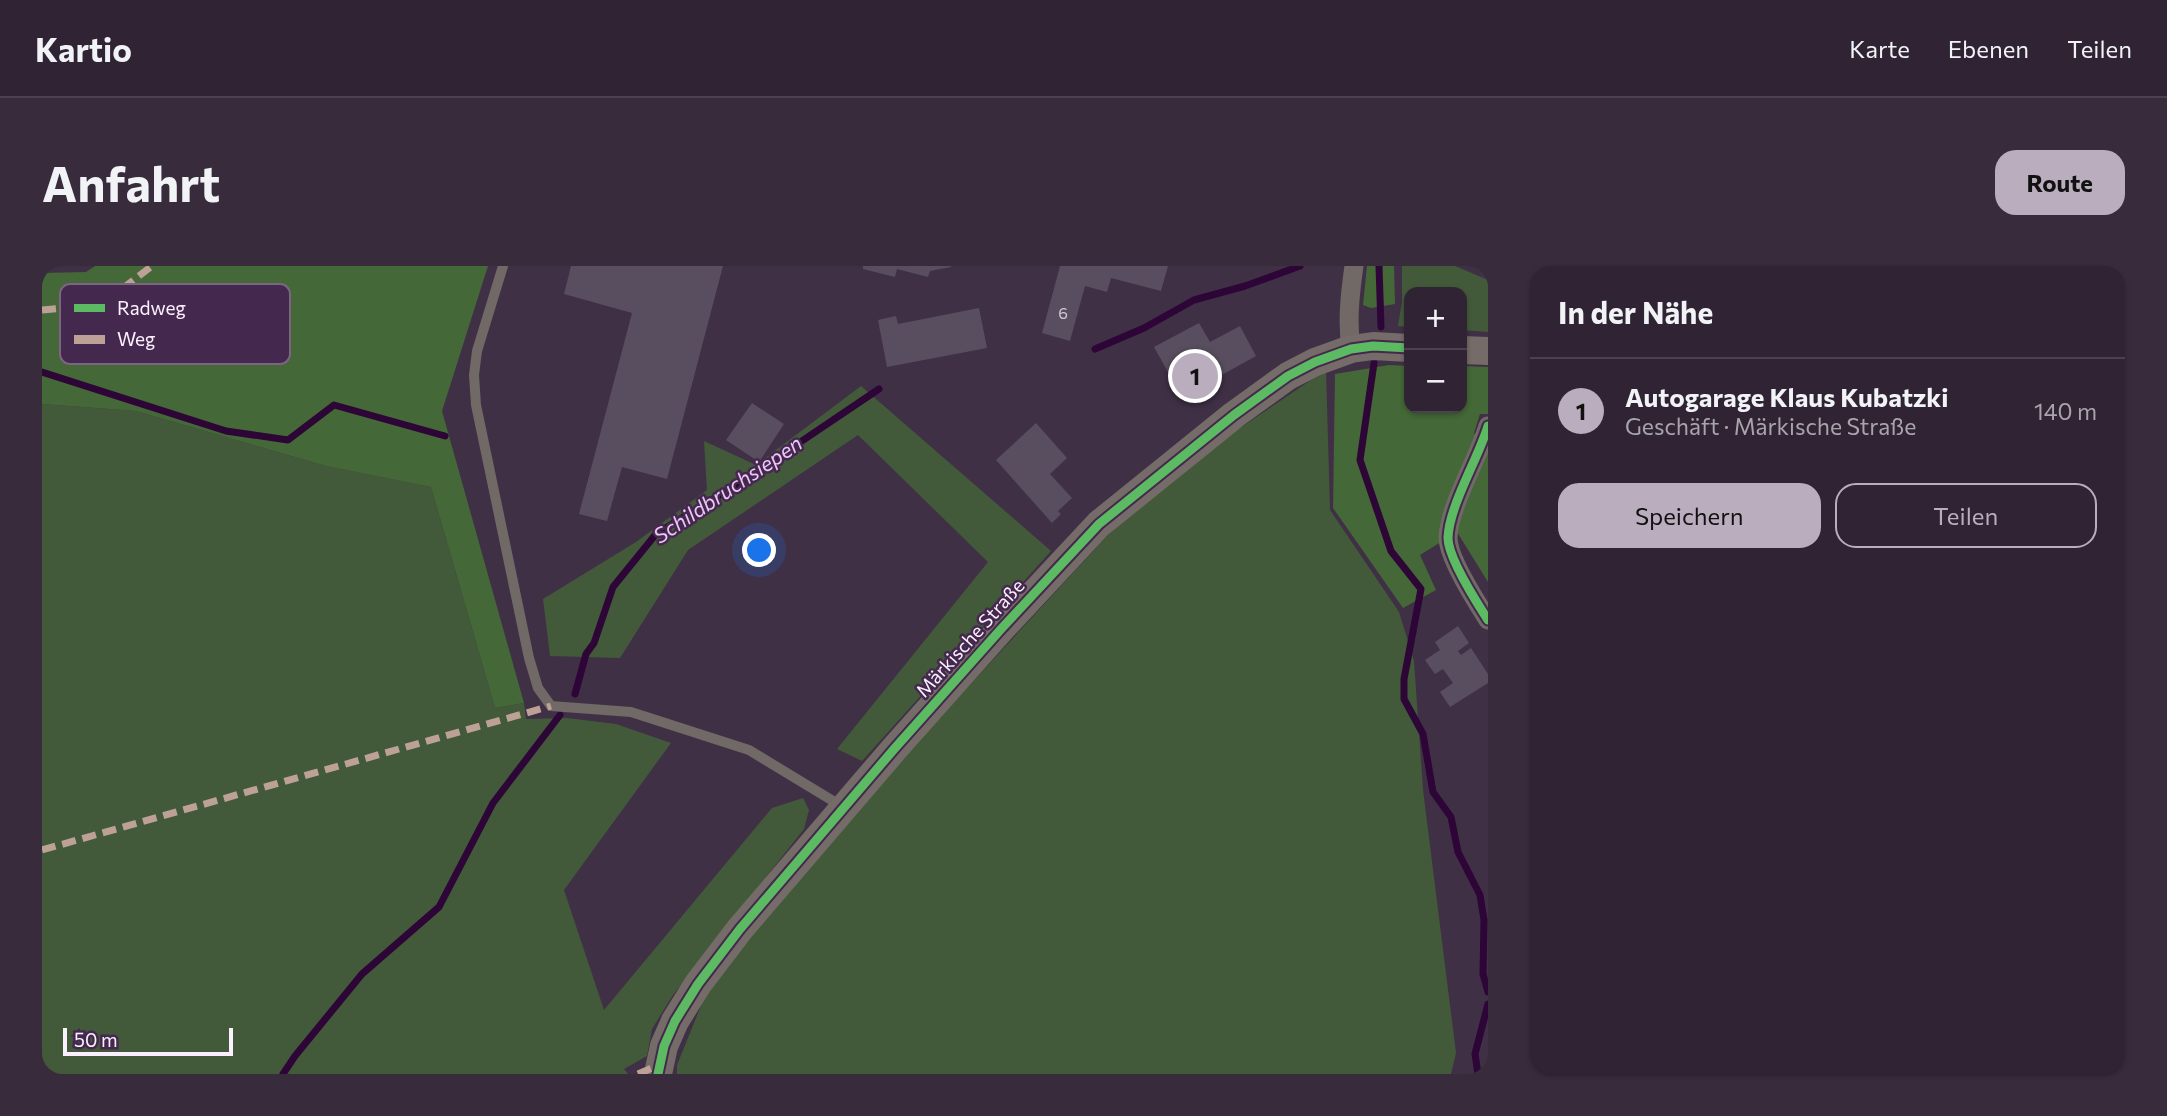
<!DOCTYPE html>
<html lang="de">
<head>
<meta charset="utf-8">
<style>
	:root { --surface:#302434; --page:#382c3c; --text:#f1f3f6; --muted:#a8a4ac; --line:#4b414f; --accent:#baadbe }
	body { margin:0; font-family:Commissioner,sans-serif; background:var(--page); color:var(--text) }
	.controls { position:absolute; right:21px; top:21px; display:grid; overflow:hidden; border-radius:14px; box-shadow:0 2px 5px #0004 }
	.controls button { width:63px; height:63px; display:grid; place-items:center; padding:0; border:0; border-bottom:2px solid var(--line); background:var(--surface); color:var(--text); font:35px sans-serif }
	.scale { position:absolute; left:21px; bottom:18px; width:170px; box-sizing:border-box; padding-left:7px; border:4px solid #fbf0ff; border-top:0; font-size:19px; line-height:24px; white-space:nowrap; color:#fbf0ff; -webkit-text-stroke:5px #45284e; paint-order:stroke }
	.you { position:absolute; left:718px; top:285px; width:24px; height:24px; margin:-18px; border:5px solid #fff; border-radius:50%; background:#1a73e8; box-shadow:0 0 0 10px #1a73e833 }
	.badge { display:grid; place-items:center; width:46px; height:46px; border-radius:50%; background:var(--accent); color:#111; font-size:23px; font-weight:700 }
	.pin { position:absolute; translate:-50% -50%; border:4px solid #fff; box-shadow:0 2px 7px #0006 }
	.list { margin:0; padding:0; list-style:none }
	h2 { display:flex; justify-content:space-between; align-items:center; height:91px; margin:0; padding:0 28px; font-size:30px }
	h2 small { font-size:23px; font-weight:400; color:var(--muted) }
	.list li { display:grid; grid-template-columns:46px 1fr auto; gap:21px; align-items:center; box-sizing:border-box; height:105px; padding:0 28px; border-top:2px solid var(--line) }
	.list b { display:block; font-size:26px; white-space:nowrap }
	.list p { margin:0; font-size:23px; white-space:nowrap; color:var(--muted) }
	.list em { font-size:23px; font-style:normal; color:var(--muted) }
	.actions { display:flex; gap:14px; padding:21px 28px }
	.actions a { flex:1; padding:16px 0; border:2px solid var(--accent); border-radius:21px; text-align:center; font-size:24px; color:var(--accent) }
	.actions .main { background:var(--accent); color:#111 }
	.map { position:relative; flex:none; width:1446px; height:808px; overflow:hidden; border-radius:21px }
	header { display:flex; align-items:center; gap:42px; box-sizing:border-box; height:98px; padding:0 35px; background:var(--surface); border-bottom:2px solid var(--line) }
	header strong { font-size:33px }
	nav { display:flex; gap:38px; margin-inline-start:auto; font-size:24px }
	.intro { display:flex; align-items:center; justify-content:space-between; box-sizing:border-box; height:168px; padding:0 42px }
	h1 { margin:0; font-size:49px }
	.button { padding:18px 32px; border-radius:21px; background:var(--accent); color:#111; font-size:24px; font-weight:700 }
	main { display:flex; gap:42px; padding:0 42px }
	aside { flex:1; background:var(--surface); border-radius:21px; box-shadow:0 2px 5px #0004 }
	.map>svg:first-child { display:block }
</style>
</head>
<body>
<header>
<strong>Kartio</strong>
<nav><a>Karte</a><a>Ebenen</a><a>Teilen</a></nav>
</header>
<div class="intro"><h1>Anfahrt</h1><a class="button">Route</a></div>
<main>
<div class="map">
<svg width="1446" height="808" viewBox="0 0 1446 808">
	<rect width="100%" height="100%" fill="#403046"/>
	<path fill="#425a3a" d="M1360,0H1413L1446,14V66L1420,64V26H1367V61L1356,60L1360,36Z
		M1284,104L1288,244L1357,346L1372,395L1381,524L1414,787L1409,808H635V799L665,725L807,550L1067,268L1167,183Z
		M819,120L1009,285L820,495L795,483L946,296L816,169L646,284L578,392L508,390L501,333L594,276L665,224L662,175L714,199Z
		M0,138L94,145L284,200L389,221L453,442L482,437L484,453L525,452L574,458L629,477L522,624L562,744L730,542L761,532L767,544L762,563L631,729L610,763L605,790L582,803L586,808H0Z"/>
	<path fill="#446837" d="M53,0H446L400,145L482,437L453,442L389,221L284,200L94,145L0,138V7L44,6Z
		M1325,0H1352L1353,38L1329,42L1321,39Z
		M1347,99L1367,100V142H1420V100L1446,101V148H1438L1432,167L1446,180V316L1415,266L1378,289L1394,324L1361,342L1291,242L1293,108Z"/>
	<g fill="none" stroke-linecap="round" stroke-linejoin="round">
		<path stroke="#2d0537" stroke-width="7" d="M1337,0L1339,61
			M1053,83L1102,62L1152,34L1203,20L1258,0
			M1332,97L1318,194L1349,285L1379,323L1362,413V433L1381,468L1391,526L1409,551L1416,586L1438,629L1442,654L1441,708L1446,726
			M0,106L184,165L246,174L292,139L403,170
			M533,428L544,388L552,377L571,321L614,268L702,214L837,123
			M241,808L253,790L320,708L397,641L451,537L518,449
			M1436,808L1433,788L1446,738"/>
	</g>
	<path fill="#584e5f" d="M529,0H681L625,213L580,201L565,255L537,248L590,47L522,28Z
		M821,0H909V1L888,5L886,11L855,3L853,11L821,3Z
		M1018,0H1126L1119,25L1069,12L1065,26L1043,20L1028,75L1000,67Z
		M937,42L945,82L845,101L836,54L854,50L856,58Z
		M1157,57L1168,76L1198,60L1214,90L1140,131L1112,81Z
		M710,137L742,158L717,196L684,174Z
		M994,157L1025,192L1008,208L1030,232L1016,245L1019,248L1010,257L954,194Z
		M1416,360L1427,377L1416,385L1419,389L1429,382L1446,408V417L1408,441L1398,426L1411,417L1401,403L1393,408L1383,394L1398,384L1393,376Z"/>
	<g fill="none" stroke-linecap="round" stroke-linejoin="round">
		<path stroke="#706965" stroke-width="10" d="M461,0L435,85L432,109L434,139L487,392L496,422L509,440L589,446L707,484L801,541"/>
		<path stroke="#706965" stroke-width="19" d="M1309,83C1305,55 1308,28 1312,0
			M1446,160C1436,193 1407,240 1406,272C1406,291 1435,337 1446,354"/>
		<path stroke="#756b68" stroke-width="28" d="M1420,84L1446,85
			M616,808L622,780L633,755L656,718L698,663L853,482L960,362L1057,258L1192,149L1246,110L1273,96L1309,83L1331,80L1367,82"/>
		<path stroke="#bda197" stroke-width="7" stroke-dasharray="14 7" stroke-linecap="butt" d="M0,44L34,41L76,26L110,0
			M0,584L509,440
			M596,808L617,799"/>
		<defs>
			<path id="cycleway" d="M1446,160C1436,193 1407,240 1406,272C1406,291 1435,337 1446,354
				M616,808L622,780L633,755L656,718L698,663L853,482L960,362L1057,258L1192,149L1246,110L1273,96L1309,83L1331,80L1367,82"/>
		</defs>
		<use href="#cycleway" stroke="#45284e" stroke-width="13"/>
		<use href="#cycleway" stroke="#5cba63" stroke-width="9"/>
	</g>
	<g text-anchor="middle" stroke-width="5" stroke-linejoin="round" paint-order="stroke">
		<g font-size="16" fill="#d2c8d7">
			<text x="1021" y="53">6</text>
		</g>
		<g font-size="19" fill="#fbf0ff" stroke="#45284e">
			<text transform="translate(928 372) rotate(-48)" y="7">Märkische Straße</text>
		</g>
		<g font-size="21" font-style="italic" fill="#edc7f9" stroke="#45284e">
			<text transform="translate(686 224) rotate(-34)" y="7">Schildbruchsiepen</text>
		</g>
	</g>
	<rect x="18" y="18" width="230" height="80" rx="10" fill="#45284e" stroke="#7c6483" stroke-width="2"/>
	<rect x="32" y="38" width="31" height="8" fill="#5cba63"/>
	<rect x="32" y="69" width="31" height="9" fill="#bda197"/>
	<g font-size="19" fill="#fbf0ff">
		<text x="75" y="49">Radweg</text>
		<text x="75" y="80">Weg</text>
	</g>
</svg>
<div class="controls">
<button>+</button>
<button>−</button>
</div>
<div class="scale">50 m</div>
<div class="you"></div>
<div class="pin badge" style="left:1153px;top:110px">1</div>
</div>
<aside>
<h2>In der Nähe<small></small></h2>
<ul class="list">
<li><span class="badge">1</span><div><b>Autogarage Klaus Kubatzki</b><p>Geschäft · Märkische Straße</p></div><em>140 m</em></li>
</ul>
<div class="actions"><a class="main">Speichern</a><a>Teilen</a></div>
</aside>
</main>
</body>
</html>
